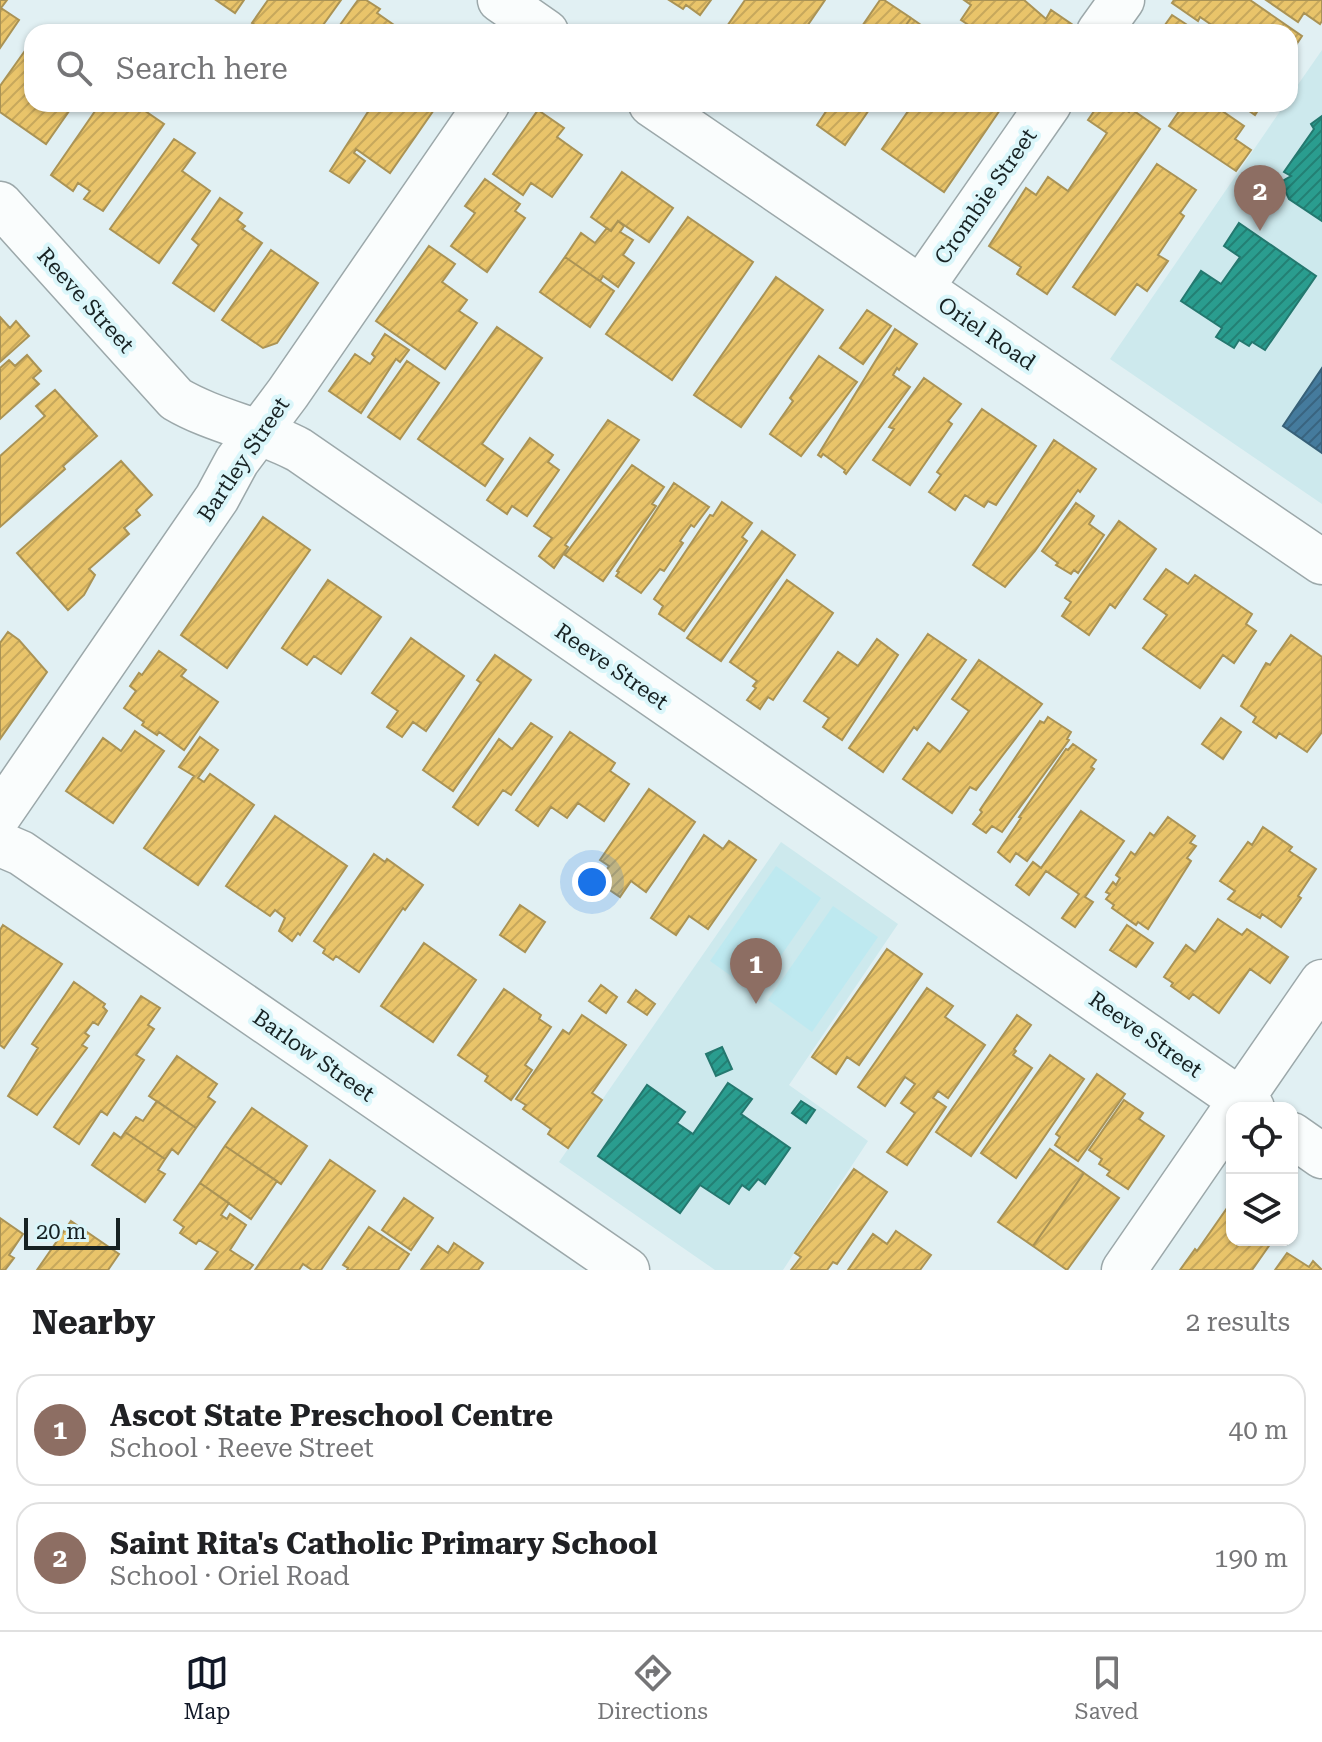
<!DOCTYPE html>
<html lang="en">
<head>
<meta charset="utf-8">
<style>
	:root { --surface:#fff; --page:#f6f6f6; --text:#202124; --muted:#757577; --line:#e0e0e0; --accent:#111827 }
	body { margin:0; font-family:"Roboto Serif",serif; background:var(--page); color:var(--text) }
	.controls { position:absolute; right:24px; bottom:24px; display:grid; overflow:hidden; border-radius:16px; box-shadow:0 2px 6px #0004 }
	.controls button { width:72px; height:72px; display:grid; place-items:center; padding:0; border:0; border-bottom:2px solid var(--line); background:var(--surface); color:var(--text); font:40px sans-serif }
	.scale { position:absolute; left:24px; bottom:20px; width:96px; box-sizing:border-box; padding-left:8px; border:4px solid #172223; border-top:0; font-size:22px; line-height:28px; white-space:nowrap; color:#172223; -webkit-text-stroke:6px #daf6fa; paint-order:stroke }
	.you { position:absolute; left:592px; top:882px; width:28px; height:28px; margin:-20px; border:6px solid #fff; border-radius:50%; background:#1a73e8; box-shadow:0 0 0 12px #1a73e833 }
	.badge { display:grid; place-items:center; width:52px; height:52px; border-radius:50%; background:var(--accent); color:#fff; font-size:26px; font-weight:700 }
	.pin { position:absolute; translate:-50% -66px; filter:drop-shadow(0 2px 4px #0008) }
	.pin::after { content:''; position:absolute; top:42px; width:28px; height:24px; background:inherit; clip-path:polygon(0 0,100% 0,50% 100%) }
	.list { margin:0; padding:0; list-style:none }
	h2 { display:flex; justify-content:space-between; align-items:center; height:104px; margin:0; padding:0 32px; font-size:34px }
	h2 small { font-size:26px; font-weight:400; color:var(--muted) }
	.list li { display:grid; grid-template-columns:52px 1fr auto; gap:24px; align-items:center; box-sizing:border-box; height:112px; margin:0 16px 16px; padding:0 16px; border:2px solid var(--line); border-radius:24px }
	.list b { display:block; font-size:30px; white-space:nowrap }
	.list p { margin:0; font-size:26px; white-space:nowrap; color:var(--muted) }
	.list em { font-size:26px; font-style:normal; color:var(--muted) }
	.icon { flex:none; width:44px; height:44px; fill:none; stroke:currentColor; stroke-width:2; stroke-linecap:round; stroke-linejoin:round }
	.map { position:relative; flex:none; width:1322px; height:1270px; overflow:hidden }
	.search { position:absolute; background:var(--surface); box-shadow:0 2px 6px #0004; left:24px; right:24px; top:24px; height:88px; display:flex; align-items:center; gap:20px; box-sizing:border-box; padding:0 28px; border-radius:24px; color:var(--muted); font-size:30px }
	.sheet { height:360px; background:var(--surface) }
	nav { display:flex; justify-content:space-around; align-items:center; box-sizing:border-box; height:112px; border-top:2px solid var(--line); background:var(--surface); font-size:22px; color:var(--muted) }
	nav a { display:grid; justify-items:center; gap:4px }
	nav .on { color:var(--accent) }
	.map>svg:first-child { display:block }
</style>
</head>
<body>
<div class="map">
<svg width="1322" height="1270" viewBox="0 0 1322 1270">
	<defs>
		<pattern id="homes-hatch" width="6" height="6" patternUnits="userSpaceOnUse" patternTransform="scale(2)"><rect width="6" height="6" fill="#e9c46a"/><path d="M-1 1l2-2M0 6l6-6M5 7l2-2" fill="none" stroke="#c7a85c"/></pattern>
		<pattern id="schools-hatch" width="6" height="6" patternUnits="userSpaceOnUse" patternTransform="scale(2)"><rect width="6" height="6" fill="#2a9d8f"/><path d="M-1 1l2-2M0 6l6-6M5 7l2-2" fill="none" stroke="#238074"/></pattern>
		<pattern id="public-hatch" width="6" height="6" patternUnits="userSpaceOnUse" patternTransform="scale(2)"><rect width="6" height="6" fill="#457b9d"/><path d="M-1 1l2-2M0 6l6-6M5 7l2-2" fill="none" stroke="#396480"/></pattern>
	</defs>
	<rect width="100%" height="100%" fill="#e1f0f3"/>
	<path fill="#cde9ed" d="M1322,50V504L1110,359L1285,104H1290V96Z
		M781,842L898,924L789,1085L868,1141L783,1270H715L559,1162Z"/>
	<path fill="#bee9f0" d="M776,866L821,898L755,993L710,961Z
		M833,906L878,937L812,1032L768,1000Z"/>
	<path fill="url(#homes-hatch)" stroke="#aa9355" stroke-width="2" d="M0,0H7L1,8L19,20L0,48Z
		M216,0H244L235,13Z
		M268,0H341L318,32H265L252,23Z
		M358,0H366L380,9L377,13L404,32H335Z
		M669,0H711L700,15L686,5L683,9Z
		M745,0H825L803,32H723Z
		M880,0H884L911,18L901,32H858Z
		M964,0H1024L1046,19L1051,10L1073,25L1068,32H1053L1044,26L1040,32H979L961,20L971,5Z
		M1174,0H1250L1302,36L1290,54V32H1222L1200,17L1198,21L1172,3Z
		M1266,0H1322V21L1320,24L1304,13L1298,22Z
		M1172,15L1198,32H1160Z
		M911,18L931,32H901Z
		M29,45L32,47V104H74L46,144L0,112V86Z
		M100,104H135L164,124L103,211L84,199L90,191L78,183L73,191L51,175Z
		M373,104H438L390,173L356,149L354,153L365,161L349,183L330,171Z
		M831,104H873L845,145L817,125Z
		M913,104H1004L944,192L882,149Z
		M1099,104H1117L1129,112L1131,109L1160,129L1047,294L1017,274L1021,267L989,246L1026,188L1036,195L1048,177L1068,191L1107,133L1088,120Z
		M1184,104H1212L1244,126L1235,139L1251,150L1236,171L1169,126Z
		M1229,104H1262L1255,115L1242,106L1238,110Z
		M538,110L564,128L557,137L582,155L552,197L531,183L523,195L493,174Z
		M174,139L195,153L182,171L210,191L159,263L110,229Z
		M1157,164L1196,190L1180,213L1184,216L1158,255L1168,261L1147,291L1137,284L1115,315L1073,287Z
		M622,172L673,208L649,242L618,221L611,231L591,217Z
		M485,179L520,204L515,211L525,218L487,272L451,246L475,213L465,206Z
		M220,198L242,213L237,220L245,226L242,229L262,243L214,311L173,283L199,245L192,239Z
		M688,217L753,262L672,380L606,334Z
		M618,221L624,226L620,232L633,240L623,255L634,263L618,287L603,276L600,281L565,257L581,233L595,243L607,228L611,231Z
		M429,246L455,264L442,282L467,300L459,311L477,323L445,369L376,321Z
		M271,250L318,283L277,343L263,348L222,320Z
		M565,257L614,291L590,327L540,292Z
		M776,277L823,310L741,427L694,395Z
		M867,310L891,326L863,364L840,348Z
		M0,317L10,328L16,321L29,336L0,362Z
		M497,327L542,358L482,444L503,459L485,486L418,439Z
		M895,329L917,344L899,370L897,368L893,375L910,387L846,474L844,472L845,470L823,454L821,457L818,455Z
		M385,334L409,350L400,362L396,359L361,413L329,391L355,354L370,364L375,357L372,354Z
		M27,355L41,371L33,378L39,384L0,419V368L9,360L15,366Z
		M819,356L857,382L801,456L770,434L793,401L790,398Z
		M407,361L439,383L400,439L368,417Z
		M924,378L961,404L948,421L952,424L910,485L873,460L894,429L889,427Z
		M55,390L97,436L63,466L65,469L0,527V456L45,416L36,406Z
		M982,409L1036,446L996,505L988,501L984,507L965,495L955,510L929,492L941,475L937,472Z
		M608,420L639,440L565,545L568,547L554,568L539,556L552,538L534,526Z
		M530,438L553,455L548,462L559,470L527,516L512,506L507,514L487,500Z
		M1054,440L1096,469L1080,492L1078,490L1035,551L1005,587L973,565Z
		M121,461L152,495L136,510L140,515L124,528L129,534L89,569L95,575L84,595L68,610L17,553Z
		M632,465L664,487L652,504L656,506L603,581L565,555Z
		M674,483L709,507L694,527L691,525L680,541L683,543L664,571L660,569L641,593L616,576L619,572L617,571Z
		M722,502L752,523L742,537L747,541L684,631L659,614L663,606L654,599L710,515L713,516Z
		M1076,503L1094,516L1089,524L1104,535L1078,573L1074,570L1071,574L1056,565L1058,563L1042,551Z
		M263,517L310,550L227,668L181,635Z
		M1119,521L1156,549L1115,608L1110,604L1089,635L1062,616L1071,602L1065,598Z
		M762,531L795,555L721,661L687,638Z
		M1166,569L1188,584L1195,575L1252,614L1246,624L1256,631L1234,663L1223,655L1200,688L1143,648L1167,615L1144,599Z
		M328,580L381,617L341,674L314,656L307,665L282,648Z
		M787,580L833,613L773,700L768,697L760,709L747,700L756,688L753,686L757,681L730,662Z
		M8,632L19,640L47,672L0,739V643Z
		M928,634L966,660L917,730L914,727L883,772L849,748Z
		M1291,635L1322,657V732L1307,752L1279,733L1276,738L1253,722L1256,717L1241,706L1266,663L1270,665Z
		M411,638L464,676L426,731L413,722L402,737L387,727L398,711L372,693Z
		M877,639L898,655L842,740L823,727L829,718L804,701L838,652L858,666Z
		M159,651L186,670L181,676L218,702L184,750L159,732L157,735L142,725L144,722L124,708L136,691L130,686L139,673L142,675Z
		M495,655L531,680L453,791L423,770L481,683L477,680Z
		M979,660L1042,704L976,790L970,787L952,813L903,779L928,743L940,752L969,711L952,699Z
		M1048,717L1071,732L1067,739L1069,740L1002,832L992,826L986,833L973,824L982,812L980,810L1040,721L1044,723Z
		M1221,718L1241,732L1223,759L1202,744Z
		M531,723L552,737L511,795L503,790L478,825L453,807L499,739L512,749Z
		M135,731L164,751L113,823L66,791L103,738L121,751Z
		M570,732L615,763L610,771L629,784L604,821L578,803L567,818L551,807L538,826L516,810Z
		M200,737L218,750L198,778L204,782L210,774L254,805L198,885L144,848L194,776L179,767Z
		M1073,744L1096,760L1091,767L1094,769L1027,861L1016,853L1010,862L998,852L1021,818L1019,817L1066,749L1068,750Z
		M649,789L695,822L646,892L631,881L620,897L598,882L609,866L600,860Z
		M1081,811L1124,841L1085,897L1093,902L1075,927L1062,918L1079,894L1046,871L1029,895L1016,885L1033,862L1041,868Z
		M275,816L347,866L300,935L298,933L292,941L279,931L285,918L275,910L270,916L226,886Z
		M1168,817L1195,836L1190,843L1196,846L1187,858L1191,861L1148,929L1138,922L1136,925L1112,908L1114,905L1106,899L1110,894L1106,892L1113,882L1116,885L1120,878L1116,875L1131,852L1135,855L1150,833L1154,836Z
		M1263,827L1292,847L1289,851L1316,869L1298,896L1301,898L1281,927L1262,914L1260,918L1228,899L1235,891L1220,881L1248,842L1252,845Z
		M704,835L723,849L729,841L756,860L708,929L689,916L676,935L651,918Z
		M374,854L385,862L387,859L423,885L405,910L403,908L359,972L336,956L333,960L323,953L325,949L314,941Z
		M520,905L545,922L525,952L500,935Z
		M1218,919L1242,935L1247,929L1288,957L1270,983L1250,969L1219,1013L1193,994L1189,999L1171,986L1173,983L1164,977L1186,945L1195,952Z
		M3,925L62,964L4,1048L0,1045V930Z
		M1127,925L1153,943L1136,967L1110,950Z
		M424,943L476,980L433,1042L381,1006Z
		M887,949L922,974L859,1065L847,1057L836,1074L812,1057Z
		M74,982L105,1004L103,1007L107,1011L98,1025L93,1022L85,1033L89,1036L82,1045L87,1048L37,1115L8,1096L38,1048L32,1044Z
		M601,985L617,997L606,1013L589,1001Z
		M927,988L953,1006L945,1017L985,1045L948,1098L938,1091L933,1098L946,1107L907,1165L887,1152L915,1113L901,1103L915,1084L905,1077L885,1106L858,1087Z
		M504,989L541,1015L539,1019L551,1027L525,1065L532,1070L511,1100L485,1081L488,1076L458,1055Z
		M636,990L655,1004L647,1015L628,1002Z
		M141,996L160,1008L148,1025L154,1029L136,1055L144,1060L107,1115L101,1111L79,1144L54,1127Z
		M582,1015L626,1045L592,1093L602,1100L568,1148L548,1134L551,1129L523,1109L526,1105L516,1099L563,1030L569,1034Z
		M1017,1015L1031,1025L1014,1049L1016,1051L1013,1055L1032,1068L971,1156L936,1132Z
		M1050,1055L1084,1079L1016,1178L981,1153Z
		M177,1056L217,1084L208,1097L215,1102L196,1128L149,1096Z
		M1097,1074L1125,1094L1078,1161L1055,1145L1060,1137L1056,1134Z
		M1124,1100L1143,1113L1139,1119L1164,1136L1128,1189L1107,1175L1110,1171L1099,1164L1102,1159L1089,1150Z
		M157,1101L196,1128L178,1154L172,1149L165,1159L125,1132L136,1117L143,1121Z
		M252,1108L307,1146L281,1184L225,1146Z
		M125,1132L165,1159L158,1170L165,1174L145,1202L92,1165L114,1133L121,1138Z
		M225,1146L277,1181L251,1219L200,1183Z
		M1050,1149L1084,1173L1033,1246L998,1222Z
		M330,1160L375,1191L321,1270H312L303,1264L299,1270H255Z
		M854,1169L887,1192L837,1264L833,1262L827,1270H791L801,1257L795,1253Z
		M1084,1173L1119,1198L1067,1270L1033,1246Z
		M200,1183L229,1203L221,1215L227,1219L230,1214L246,1225L230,1250L253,1265L249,1270H205L218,1252L199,1240L196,1244L180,1233L184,1227L174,1220Z
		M404,1198L433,1218L411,1250L382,1230Z
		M1232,1201V1240H1273L1252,1270H1180L1195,1249L1197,1251Z
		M0,1218L23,1234L9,1255L14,1258L5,1270H0Z
		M71,1221L119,1254L108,1270H37Z
		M369,1227L409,1254L398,1270H347L348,1268L343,1265Z
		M896,1231L931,1255L920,1270H848L873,1234L887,1244Z
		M454,1243L483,1263L478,1270H421L438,1246L448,1253Z
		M1287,1253L1309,1267L1313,1261L1322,1270H1275Z"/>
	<path fill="url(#schools-hatch)" stroke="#24786f" stroke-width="2" d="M1322,116V221L1289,199L1281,182L1291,176L1284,172L1314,129L1311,124Z
		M1239,223L1316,276L1265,350L1252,342L1249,346L1239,340L1234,348L1216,337L1222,328L1181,301L1201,271L1221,284L1240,257L1224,246Z
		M722,1047L732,1069L716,1076L706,1054Z
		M728,1083L752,1099L741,1114L790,1148L765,1184L758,1179L749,1190L742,1185L729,1204L700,1185L680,1213L598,1156L647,1085L685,1112L677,1123L693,1134Z
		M801,1101L815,1110L806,1123L792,1113Z"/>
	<path fill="url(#public-hatch)" stroke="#376078" stroke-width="2" d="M1322,368V453L1283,426Z"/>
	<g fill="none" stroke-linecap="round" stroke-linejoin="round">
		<defs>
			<path id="minor" d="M500,0L546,32
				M1099,32L1122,0
				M651,104L1322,562
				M0,204L176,399C213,421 260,429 299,450L1252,1108
				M921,288L1049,104
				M0,814L217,498L237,461L288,393L487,104
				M0,844L21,853L627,1270
				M1235,1108L1322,982
				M1292,1135L1322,1156
				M1124,1270L1232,1113"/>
		</defs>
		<use href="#minor" stroke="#9ca8aa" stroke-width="47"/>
		<use href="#minor" stroke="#fafdfd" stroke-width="44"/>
	</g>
	<g text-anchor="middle" stroke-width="8" stroke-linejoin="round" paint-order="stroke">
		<g font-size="22" fill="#172223" stroke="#daf6fa">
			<text transform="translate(985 196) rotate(-55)" y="8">Crombie Street</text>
			<text transform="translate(86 300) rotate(48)" y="8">Reeve Street</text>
			<text transform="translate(987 333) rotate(34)" y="8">Oriel Road</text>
			<text transform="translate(243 459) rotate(-56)" y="8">Bartley Street</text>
			<text transform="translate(612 666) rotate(35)" y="8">Reeve Street</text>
			<text transform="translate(1146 1034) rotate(35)" y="8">Reeve Street</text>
			<text transform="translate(314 1055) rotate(35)" y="8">Barlow Street</text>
		</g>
	</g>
</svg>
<div class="controls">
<button><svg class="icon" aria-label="locate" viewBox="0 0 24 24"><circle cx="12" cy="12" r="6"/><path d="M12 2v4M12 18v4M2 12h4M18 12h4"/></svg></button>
<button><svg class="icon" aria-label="layers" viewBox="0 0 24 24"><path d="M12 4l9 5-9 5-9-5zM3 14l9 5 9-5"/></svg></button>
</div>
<div class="scale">20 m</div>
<div class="you"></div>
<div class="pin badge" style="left:756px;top:1004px;background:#8d6e63">1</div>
<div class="pin badge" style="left:1260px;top:231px;background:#8d6e63">2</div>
<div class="search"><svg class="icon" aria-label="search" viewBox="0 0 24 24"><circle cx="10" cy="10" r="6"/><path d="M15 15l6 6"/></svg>Search here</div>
</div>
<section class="sheet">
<h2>Nearby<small>2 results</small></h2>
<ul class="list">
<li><span class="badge" style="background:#8d6e63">1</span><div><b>Ascot State Preschool Centre</b><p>School · Reeve Street</p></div><em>40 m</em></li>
<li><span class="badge" style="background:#8d6e63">2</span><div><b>Saint Rita's Catholic Primary School</b><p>School · Oriel Road</p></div><em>190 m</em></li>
</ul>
</section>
<nav>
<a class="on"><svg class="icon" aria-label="map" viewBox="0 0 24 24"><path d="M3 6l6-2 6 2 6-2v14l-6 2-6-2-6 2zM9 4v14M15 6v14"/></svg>Map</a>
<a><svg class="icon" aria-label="directions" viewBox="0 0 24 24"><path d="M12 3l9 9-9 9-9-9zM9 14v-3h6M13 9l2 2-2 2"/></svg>Directions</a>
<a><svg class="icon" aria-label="saved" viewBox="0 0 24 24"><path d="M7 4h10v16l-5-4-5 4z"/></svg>Saved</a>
</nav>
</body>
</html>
